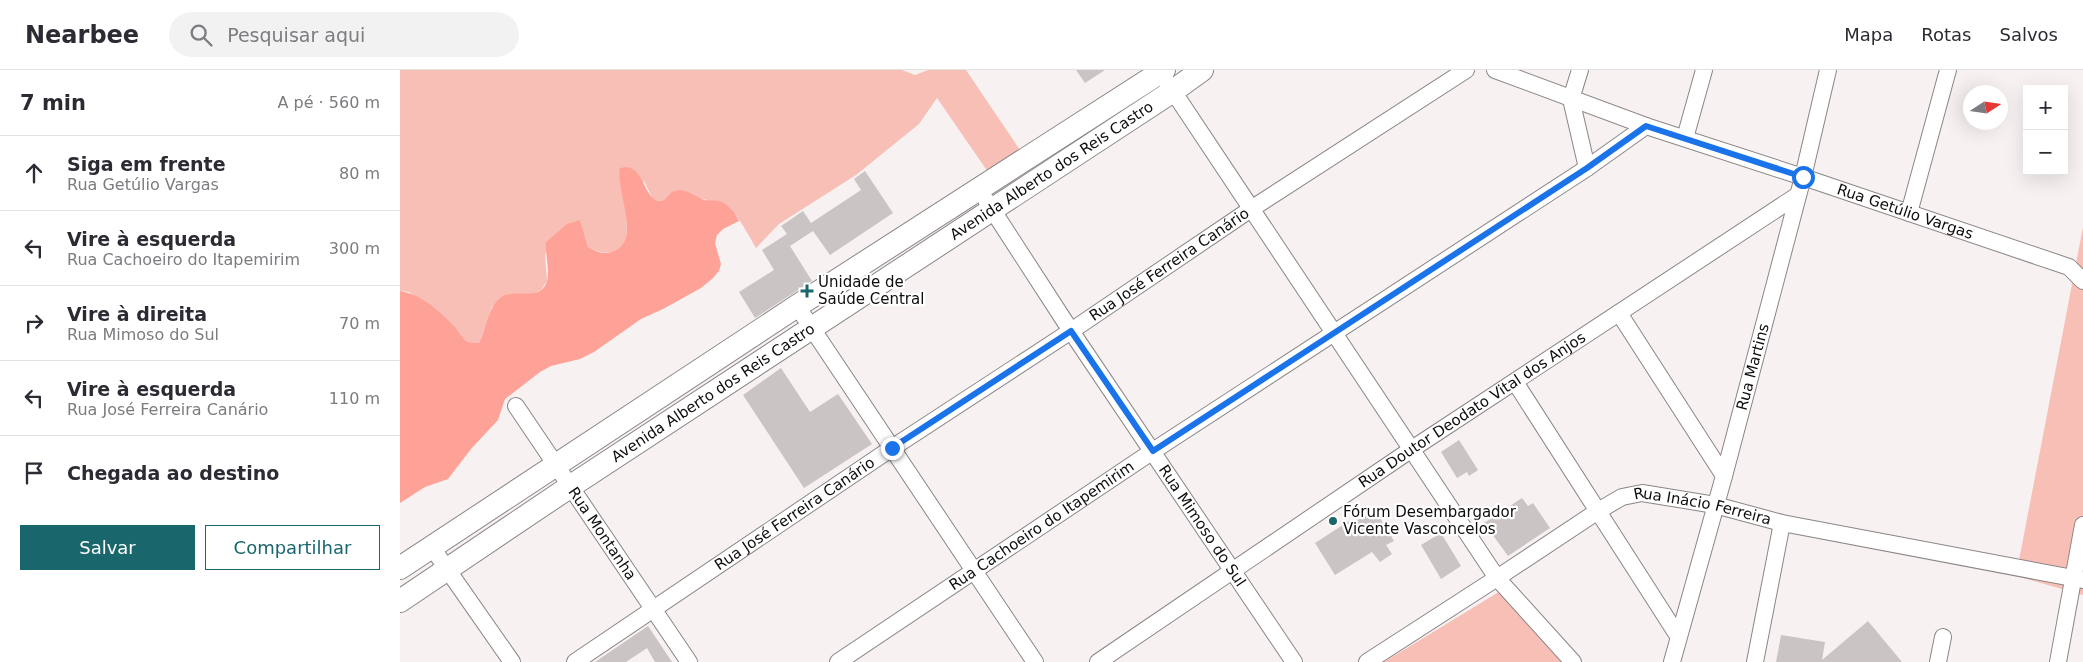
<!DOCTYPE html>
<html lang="pt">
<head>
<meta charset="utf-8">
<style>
	:root { --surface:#fff; --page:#f2f2f3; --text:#2b2b33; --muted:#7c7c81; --line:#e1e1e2; --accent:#19666d }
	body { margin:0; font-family:"DejaVu Sans",sans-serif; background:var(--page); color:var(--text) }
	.controls { position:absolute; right:15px; top:15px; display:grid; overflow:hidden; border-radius:0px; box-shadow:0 5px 20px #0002 }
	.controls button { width:45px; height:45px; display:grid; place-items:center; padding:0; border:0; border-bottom:1px solid var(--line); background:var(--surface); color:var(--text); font:25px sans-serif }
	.compass { position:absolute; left:1563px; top:15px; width:45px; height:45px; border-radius:50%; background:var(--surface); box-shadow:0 5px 20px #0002; rotate:78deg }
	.stop { position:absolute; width:15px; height:15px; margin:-11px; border:4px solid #1a73e8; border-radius:50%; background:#fff }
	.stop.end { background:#1a73e8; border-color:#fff; box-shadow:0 1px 5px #0008 }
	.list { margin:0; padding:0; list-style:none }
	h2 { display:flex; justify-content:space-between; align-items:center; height:65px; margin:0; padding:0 20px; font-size:21px }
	h2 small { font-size:16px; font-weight:400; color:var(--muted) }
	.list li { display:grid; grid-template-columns:32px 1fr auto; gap:15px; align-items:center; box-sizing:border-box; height:75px; padding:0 20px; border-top:1px solid var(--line) }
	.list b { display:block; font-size:19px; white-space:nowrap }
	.list p { margin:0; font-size:16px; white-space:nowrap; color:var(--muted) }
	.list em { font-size:16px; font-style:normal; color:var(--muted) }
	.actions { display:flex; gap:10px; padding:15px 20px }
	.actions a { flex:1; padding:11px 0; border:1px solid var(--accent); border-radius:0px; text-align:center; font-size:18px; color:var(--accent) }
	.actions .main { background:var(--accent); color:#fff }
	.icon { flex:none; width:28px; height:28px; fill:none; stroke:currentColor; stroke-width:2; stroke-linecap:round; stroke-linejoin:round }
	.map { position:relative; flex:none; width:1683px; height:592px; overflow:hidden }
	header { display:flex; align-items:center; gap:30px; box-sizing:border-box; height:70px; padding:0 25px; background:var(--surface); border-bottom:1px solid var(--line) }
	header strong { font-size:24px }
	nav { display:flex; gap:28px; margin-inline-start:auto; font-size:18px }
	.search { width:350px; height:45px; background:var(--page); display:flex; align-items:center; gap:12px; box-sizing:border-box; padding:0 18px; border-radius:28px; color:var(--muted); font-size:19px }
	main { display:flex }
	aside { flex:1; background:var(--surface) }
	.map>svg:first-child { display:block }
</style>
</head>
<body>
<header>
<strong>Nearbee</strong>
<div class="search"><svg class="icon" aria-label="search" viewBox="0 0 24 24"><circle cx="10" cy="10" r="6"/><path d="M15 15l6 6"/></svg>Pesquisar aqui</div>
<nav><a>Mapa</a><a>Rotas</a><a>Salvos</a></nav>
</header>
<main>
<aside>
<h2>7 min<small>A pé · 560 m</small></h2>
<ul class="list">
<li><svg class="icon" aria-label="ahead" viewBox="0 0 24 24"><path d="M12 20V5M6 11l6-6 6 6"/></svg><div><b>Siga em frente</b><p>Rua Getúlio Vargas</p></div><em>80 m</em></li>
<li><svg class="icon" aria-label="left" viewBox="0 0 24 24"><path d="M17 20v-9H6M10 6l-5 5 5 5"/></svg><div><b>Vire à esquerda</b><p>Rua Cachoeiro do Itapemirim</p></div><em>300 m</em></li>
<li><svg class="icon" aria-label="right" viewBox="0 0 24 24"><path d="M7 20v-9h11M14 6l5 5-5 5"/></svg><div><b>Vire à direita</b><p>Rua Mimoso do Sul</p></div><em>70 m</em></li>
<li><svg class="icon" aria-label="left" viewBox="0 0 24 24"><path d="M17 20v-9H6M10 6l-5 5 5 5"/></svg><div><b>Vire à esquerda</b><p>Rua José Ferreira Canário</p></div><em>110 m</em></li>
<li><svg class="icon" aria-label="arrive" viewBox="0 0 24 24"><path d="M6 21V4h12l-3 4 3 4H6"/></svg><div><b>Chegada ao destino</b></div></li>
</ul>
<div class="actions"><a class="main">Salvar</a><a>Compartilhar</a></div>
</aside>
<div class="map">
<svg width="1683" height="592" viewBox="0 0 1683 592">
	<rect width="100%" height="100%" fill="#f7f1f1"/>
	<path fill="#f8bfb7" d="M0,0H502L515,5L528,0H566L620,80L588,102L537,28L519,54L456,105L379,154L356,178C352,171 340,149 335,145C316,126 282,124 258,131L253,129L244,111L224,130C226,141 228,155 226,166C223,186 201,185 188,177L180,151L145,184L147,211L141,220L131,225L115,224L92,237L79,273L73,274L65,270L44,248L9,222L0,221Z
		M1683,157V525L1616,506Z
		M1102,520L1165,592H984Z"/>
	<path fill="#fea297" d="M227,97C245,101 243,125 258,131L264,130L272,122L280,120L286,121L304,130L319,131L326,134L333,141L339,151L323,159L317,165L315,173L321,194L319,201L312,209L301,218L263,239L241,249L194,282L180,289L151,296L140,302L105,329L98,350L71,379L48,409L25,417L0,433V221C23,225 39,241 55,257C58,261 61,266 65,270C69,273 74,273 79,273C86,259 88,238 100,228C113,217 141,233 147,211C150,200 145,184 146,172L167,154L180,150L188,177C196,182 204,185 214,181C242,170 215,119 220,98Z"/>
	<path fill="#cac5c4" d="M676,0H705L685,13Z
		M465,101L493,143L430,185L413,161L390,176L412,211L355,248L339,222L374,200L362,180L387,164L381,156L403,141L411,153L461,120L454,109Z
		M381,298L410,342L438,324L472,374L404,418L343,325Z
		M1059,370L1078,400L1069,406L1067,402L1057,408L1041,382Z
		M1122,428L1128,436L1133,433L1150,458L1108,486L1084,453Z
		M975,440L994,471L986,475L992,484L980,492L972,482L935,505L915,473L949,451L951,454Z
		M1041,463L1061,496L1041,509L1021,475Z
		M1468,551L1502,592H1376L1381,565L1425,572L1422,590Z
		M248,556L272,592H255L247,578L226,592H195Z"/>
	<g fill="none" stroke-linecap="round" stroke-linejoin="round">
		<defs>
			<g id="street">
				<path id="s1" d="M1095,0L1246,56L1403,107L1669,197L1683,211"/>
				<path d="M1180,0L1171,29L1187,98"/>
				<path d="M767,12L1097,508L1173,592"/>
				<path d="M1285,68L1304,0"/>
				<path id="s2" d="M586,130L671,261L894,592"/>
				<path d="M1509,143L1548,0"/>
				<path d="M397,236L635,592"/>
				<path d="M1219,243L1324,406"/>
				<path d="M1115,312L1278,566"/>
				<path id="s3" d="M116,336L289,592"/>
				<path d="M31,476L112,592"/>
				<path id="s4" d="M175,592L492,378L671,261L851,139L1066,0"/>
				<path id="s5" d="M438,592L753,381L1187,98L1246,56"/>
				<path id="s6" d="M698,592L1012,379L1398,125"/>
				<path id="s7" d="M967,592L1097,508L1198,441L1222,427L1242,423L1315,435L1382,453L1683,510"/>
				<path id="s8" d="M1272,592L1324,406L1403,107L1428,0"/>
				<path d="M1355,592L1382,453"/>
				<path d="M1538,592L1543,567"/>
				<path d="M1658,592L1683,455"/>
			</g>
			<g id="secondary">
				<path d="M0,498L397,236L764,0"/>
				<path id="s9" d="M0,531L171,416L773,21L802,0"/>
			</g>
		</defs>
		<use href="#street" stroke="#8b8685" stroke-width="18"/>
		<use href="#secondary" stroke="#8b8685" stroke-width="24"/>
		<use href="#street" stroke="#fff" stroke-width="16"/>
		<use href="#secondary" stroke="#fff" stroke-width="22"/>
	</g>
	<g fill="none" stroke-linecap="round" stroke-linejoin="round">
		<path stroke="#1a73e8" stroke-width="6" d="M492,378L671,261L753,381L1187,98L1246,56L1403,107"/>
	</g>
	<g fill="#19666d" stroke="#fff" stroke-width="2">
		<path d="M404.5 213.5h5v5h5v5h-5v5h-5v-5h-5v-5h5z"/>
		<circle cx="933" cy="451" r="5"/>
	</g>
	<g text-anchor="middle" stroke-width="4.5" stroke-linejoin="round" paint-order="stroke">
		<g font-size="15" fill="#0e0d0d" stroke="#fff">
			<text dy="5" stroke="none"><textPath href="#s9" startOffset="781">Avenida Alberto dos Reis Castro</textPath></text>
			<text dy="5" stroke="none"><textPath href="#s1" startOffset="434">Rua Getúlio Vargas</textPath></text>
			<text dy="5" stroke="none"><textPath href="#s4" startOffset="715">Rua José Ferreira Canário</textPath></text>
			<text dy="5" stroke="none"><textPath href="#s8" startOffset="306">Rua Martins</textPath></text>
			<text dy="5" stroke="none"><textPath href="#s9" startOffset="376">Avenida Alberto dos Reis Castro</textPath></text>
			<text dy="5" stroke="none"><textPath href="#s6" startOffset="451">Rua Doutor Deodato Vital dos Anjos</textPath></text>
			<text dy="5" stroke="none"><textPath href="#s7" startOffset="386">Rua Inácio Ferreira</textPath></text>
			<text dy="5" stroke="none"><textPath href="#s4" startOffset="265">Rua José Ferreira Canário</textPath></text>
			<text dy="5" stroke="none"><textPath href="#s2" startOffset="391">Rua Mimoso do Sul</textPath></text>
			<text dy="5" stroke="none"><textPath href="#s5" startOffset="245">Rua Cachoeiro do Itapemirim</textPath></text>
			<text dy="5" stroke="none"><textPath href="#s3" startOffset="154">Rua Montanha</textPath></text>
		</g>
		<g font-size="15" fill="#0e0d0d" stroke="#fff" text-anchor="start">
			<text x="418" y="217">Unidade de<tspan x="418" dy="17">Saúde Central</tspan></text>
			<text x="943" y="447">Fórum Desembargador<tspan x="943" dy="17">Vicente Vasconcelos</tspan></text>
		</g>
	</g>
</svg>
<div class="controls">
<button>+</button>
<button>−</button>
</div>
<svg class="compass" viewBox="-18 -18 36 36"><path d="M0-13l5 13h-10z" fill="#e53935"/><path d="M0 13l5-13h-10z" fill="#7c7c81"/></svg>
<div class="stop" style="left:1403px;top:107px"></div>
<div class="stop end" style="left:492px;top:378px"></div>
</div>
</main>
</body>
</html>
